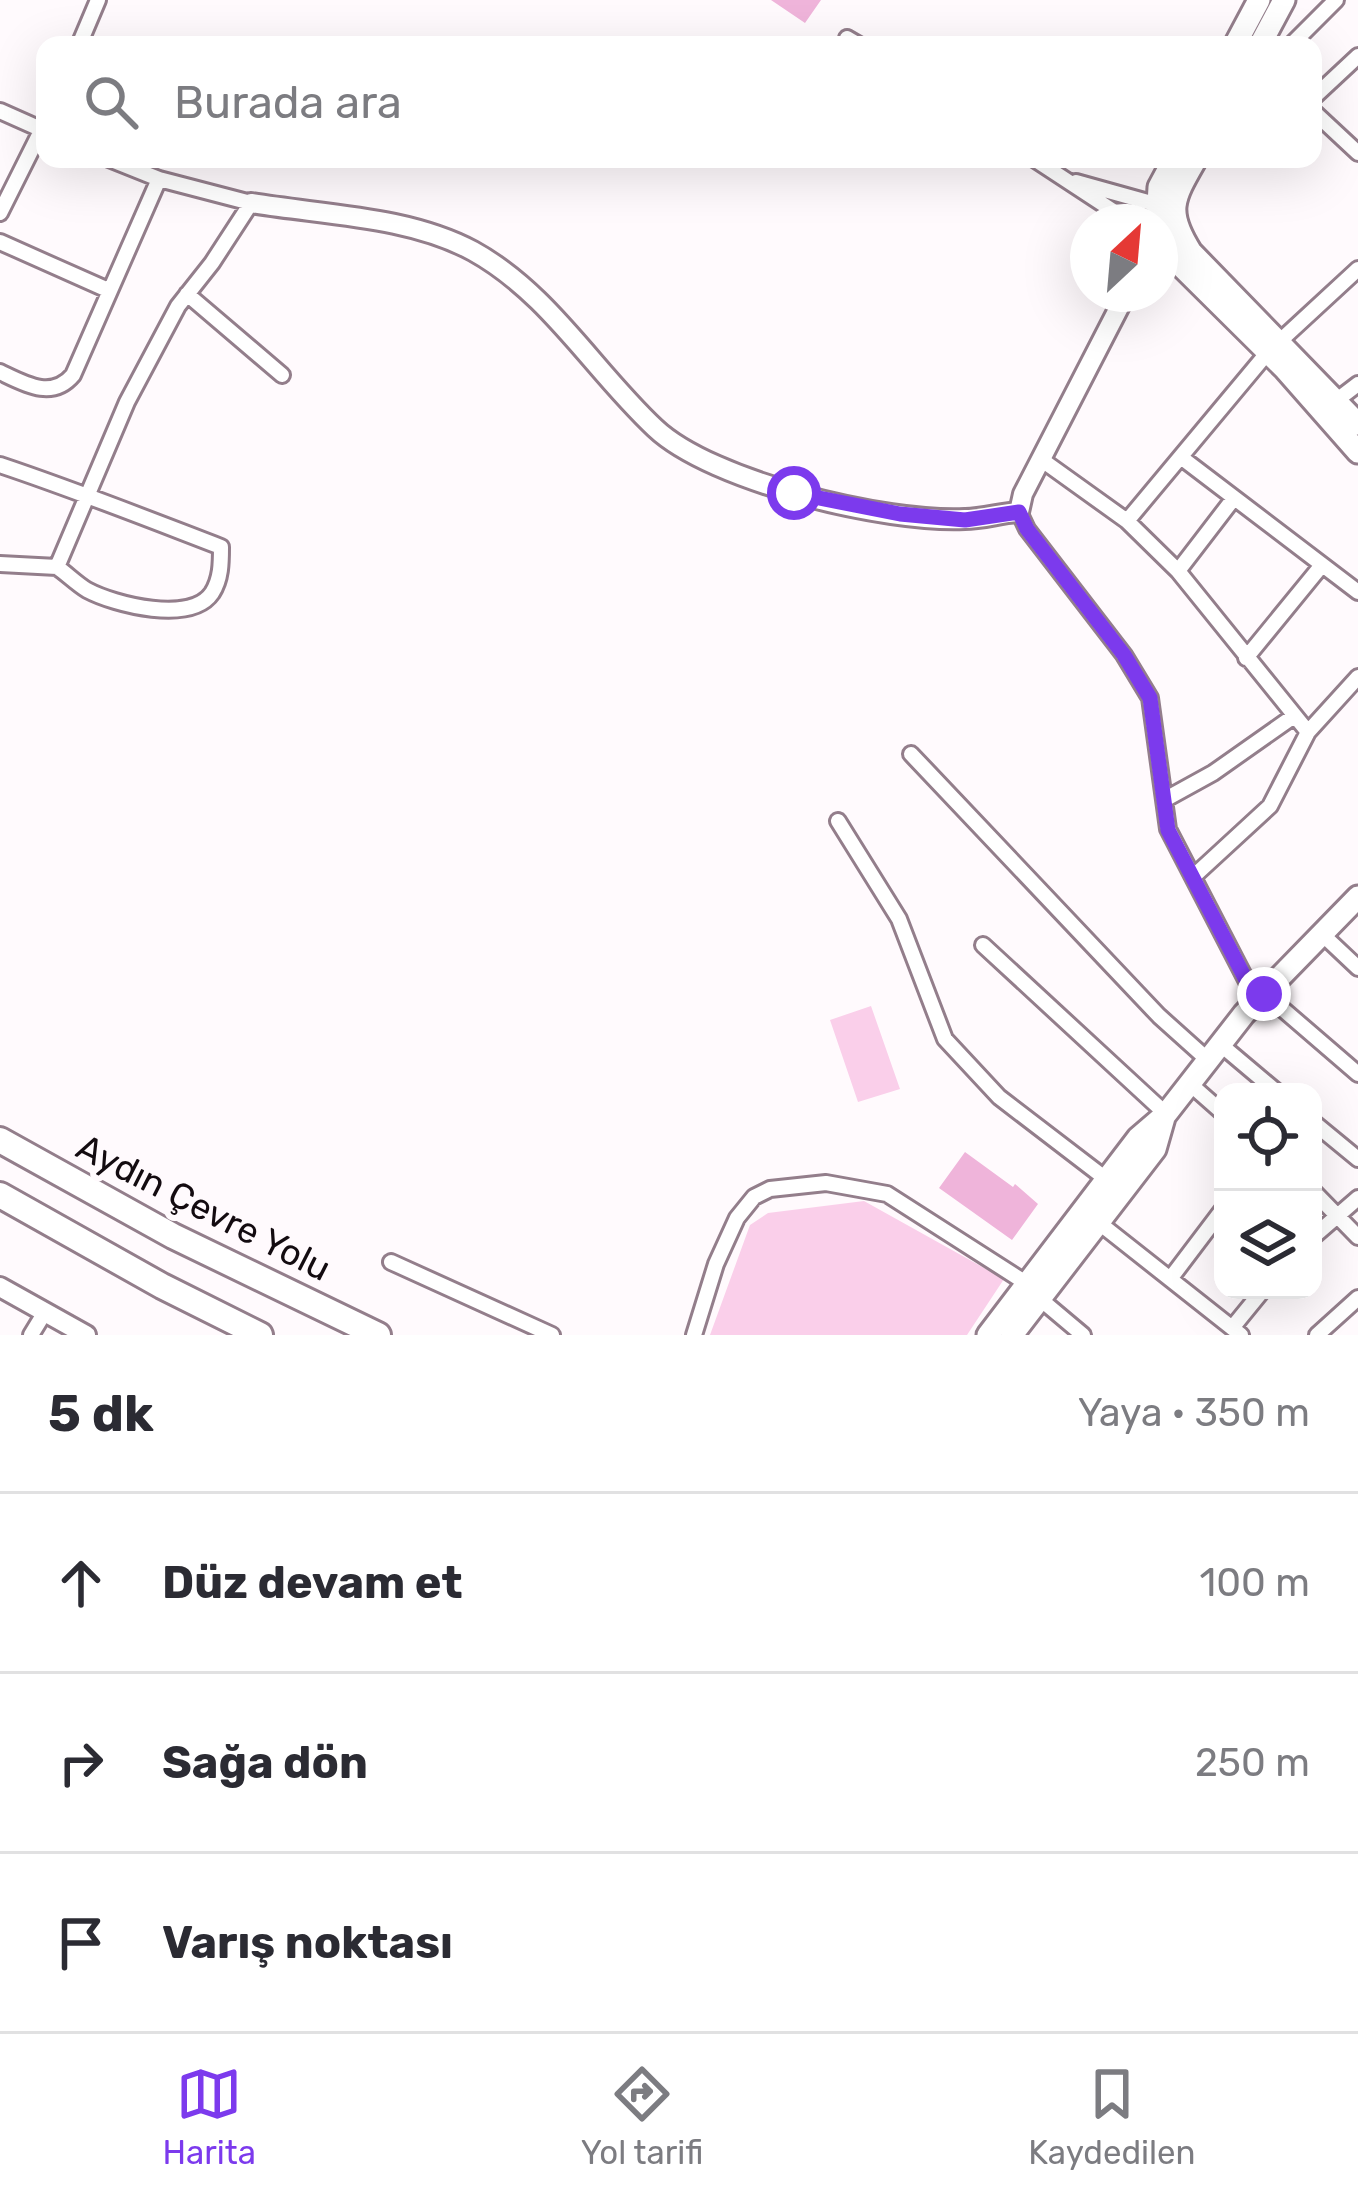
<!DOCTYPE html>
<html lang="tr">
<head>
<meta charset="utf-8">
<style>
	:root { --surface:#fff; --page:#f7f7f7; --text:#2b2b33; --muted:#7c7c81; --line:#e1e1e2; --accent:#7c3aed }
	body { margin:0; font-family:Rubik,sans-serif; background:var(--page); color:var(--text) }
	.controls { position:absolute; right:36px; bottom:36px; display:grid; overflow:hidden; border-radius:24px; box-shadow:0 12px 48px #0002 }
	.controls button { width:108px; height:108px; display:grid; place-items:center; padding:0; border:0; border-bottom:3px solid var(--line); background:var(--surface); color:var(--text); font:60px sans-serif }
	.compass { position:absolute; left:1070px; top:204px; width:108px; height:108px; border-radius:50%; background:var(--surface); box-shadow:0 12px 48px #0002; rotate:26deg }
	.stop { position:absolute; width:36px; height:36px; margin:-27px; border:9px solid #7c3aed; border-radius:50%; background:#fff }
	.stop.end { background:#7c3aed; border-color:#fff; box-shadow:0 3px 12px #0008 }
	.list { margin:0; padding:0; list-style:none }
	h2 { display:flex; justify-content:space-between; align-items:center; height:156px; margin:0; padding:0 48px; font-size:51px }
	h2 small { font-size:39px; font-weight:400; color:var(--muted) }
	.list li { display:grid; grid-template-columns:78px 1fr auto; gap:36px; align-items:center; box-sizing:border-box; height:180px; padding:0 48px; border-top:3px solid var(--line) }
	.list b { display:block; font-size:45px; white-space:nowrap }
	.list em { font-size:39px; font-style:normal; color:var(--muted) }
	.icon { flex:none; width:66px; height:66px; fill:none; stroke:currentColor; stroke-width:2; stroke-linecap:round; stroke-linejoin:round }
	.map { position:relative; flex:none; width:1358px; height:1335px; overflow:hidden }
	.search { position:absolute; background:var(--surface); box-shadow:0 12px 48px #0002; left:36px; right:36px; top:36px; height:132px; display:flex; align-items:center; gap:30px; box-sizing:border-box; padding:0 42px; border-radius:24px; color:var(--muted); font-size:45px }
	.sheet { height:696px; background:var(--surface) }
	nav { display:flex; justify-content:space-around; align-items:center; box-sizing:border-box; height:168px; border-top:3px solid var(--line); background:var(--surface); font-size:33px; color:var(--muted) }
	nav a { display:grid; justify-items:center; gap:6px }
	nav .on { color:var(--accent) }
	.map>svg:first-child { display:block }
</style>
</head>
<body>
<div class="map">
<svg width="1358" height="1335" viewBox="0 0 1358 1335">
	<rect width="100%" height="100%" fill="#fffafd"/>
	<path fill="#facfea" d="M871,1006L900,1089L858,1102L830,1020Z
		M864,1201L1004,1279L967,1335H710L750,1225L768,1213Z"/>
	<path fill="#efb4da" d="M771,0H821L805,23Z
		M965,1152L1013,1187L1015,1184L1038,1204L1012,1240L939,1188Z"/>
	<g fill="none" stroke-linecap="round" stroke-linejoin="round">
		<defs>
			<path id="minor" d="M847,38L859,45
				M79,45L98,0
				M1291,45L1336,0
				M1313,98L1358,56
				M0,111L45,131
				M1313,111L1358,153
				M1034,159L1130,222
				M1076,182L1155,204
				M0,213L45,123
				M0,242L108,290
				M187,294L282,375
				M0,372C25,384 52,400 73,375L159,179
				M1337,400L1358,384
				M1182,458L1358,592
				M1042,460L1127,521L1178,571L1308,732
				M0,465C75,490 148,519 221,547C221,563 221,579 212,593C191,624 115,605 87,590C77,584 67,574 57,567L127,402L178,306L212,263L251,203L159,179L109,159
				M1019,512L1027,529L1124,655L1150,698L1168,829L1257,1001
				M1127,521L1268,352L1358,269
				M0,564L57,567
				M1178,571L1234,498
				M1246,658L1322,565
				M911,754L1159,1016L1208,1060
				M1164,800L1213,773L1294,716
				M838,821L899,919L945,1039L999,1097L1106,1179
				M1194,876L1270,806L1308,732L1358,677
				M1322,934L1358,968
				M983,945L1166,1114
				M1264,993L1358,1074
				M1220,1044L1277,1092
				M1189,1083L1223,1113
				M1313,1122L1358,1159
				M1313,1191L1358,1237
				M1098,1222L1241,1335
				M1313,1237L1358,1198
				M391,1262L552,1335
				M1170,1279L1223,1209
				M1039,1298L1083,1335
				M1232,1328L1263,1290
				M31,1335L45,1312
				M694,1335L716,1264L737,1218L754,1197L770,1189L826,1183L887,1194L1026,1283
				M1317,1335L1358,1298"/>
			<path id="tertiary" d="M251,203C323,215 408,216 473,251C549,293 593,370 655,428C712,482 887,523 965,519C983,519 1001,513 1019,512L1023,494L1126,294
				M0,1287L86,1335"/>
			<path id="secondary" d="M1235,45L1259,0
				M1260,45L1284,0
				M1196,159C1173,199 1165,211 1191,252L1358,424
				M1157,222L1159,187L1174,159
				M1160,233L1178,263L1285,369L1358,452
				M988,1335L1138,1138L1166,1114L1244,1014L1358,897
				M1012,1335L1155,1149L1165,1114"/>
			<path id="motorway" d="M0,1140L173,1236L378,1335
				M0,1195L162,1286L260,1335"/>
		</defs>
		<use href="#minor" stroke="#937e8b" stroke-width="20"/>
		<use href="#tertiary" stroke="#937e8b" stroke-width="24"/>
		<use href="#secondary" stroke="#937e8b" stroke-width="27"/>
		<use href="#motorway" stroke="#937e8b" stroke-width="30"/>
		<use href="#minor" stroke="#fff" stroke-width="14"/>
		<use href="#tertiary" stroke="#fff" stroke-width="18"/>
		<use href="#secondary" stroke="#fff" stroke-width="21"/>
		<use href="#motorway" stroke="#fff" stroke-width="24"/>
	</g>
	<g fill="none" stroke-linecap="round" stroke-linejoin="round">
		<path stroke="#7c3aed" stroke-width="15" d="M794,493L900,514L965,520L1019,512L1027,529L1124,655L1150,698L1168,830L1257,1001L1264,994"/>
	</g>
	<g text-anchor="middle" stroke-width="12" stroke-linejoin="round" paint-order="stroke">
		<g font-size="36" fill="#130b10" stroke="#fffafd">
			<text transform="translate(204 1207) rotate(27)" y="13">Aydın Çevre Yolu</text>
		</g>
	</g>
</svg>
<div class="controls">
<button><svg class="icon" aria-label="locate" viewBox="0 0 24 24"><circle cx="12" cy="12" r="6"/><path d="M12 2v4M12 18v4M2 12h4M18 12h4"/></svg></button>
<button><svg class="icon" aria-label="layers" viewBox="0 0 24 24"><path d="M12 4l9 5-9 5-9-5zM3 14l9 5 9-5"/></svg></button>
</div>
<svg class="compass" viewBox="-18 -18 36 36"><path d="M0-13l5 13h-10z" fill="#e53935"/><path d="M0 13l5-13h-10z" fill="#7c7c81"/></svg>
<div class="stop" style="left:794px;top:493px"></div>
<div class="stop end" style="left:1264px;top:994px"></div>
<div class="search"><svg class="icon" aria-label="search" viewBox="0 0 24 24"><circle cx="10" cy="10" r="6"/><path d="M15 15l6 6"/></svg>Burada ara</div>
</div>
<section class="sheet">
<h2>5 dk<small>Yaya · 350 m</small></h2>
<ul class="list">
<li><svg class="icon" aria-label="ahead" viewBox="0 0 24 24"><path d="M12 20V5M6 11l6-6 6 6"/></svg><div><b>Düz devam et</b></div><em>100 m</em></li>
<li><svg class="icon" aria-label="right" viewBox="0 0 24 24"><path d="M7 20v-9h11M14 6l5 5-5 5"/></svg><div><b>Sağa dön</b></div><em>250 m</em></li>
<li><svg class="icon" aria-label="arrive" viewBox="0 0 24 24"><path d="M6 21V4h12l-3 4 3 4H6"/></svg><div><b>Varış noktası</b></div></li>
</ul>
</section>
<nav>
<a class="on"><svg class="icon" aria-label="map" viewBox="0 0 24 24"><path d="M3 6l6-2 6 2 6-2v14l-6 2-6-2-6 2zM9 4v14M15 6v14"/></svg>Harita</a>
<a><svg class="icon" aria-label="directions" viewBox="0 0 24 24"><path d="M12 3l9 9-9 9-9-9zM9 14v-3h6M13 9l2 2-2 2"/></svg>Yol tarifi</a>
<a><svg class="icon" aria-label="saved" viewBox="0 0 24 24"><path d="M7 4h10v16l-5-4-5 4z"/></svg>Kaydedilen</a>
</nav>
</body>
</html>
